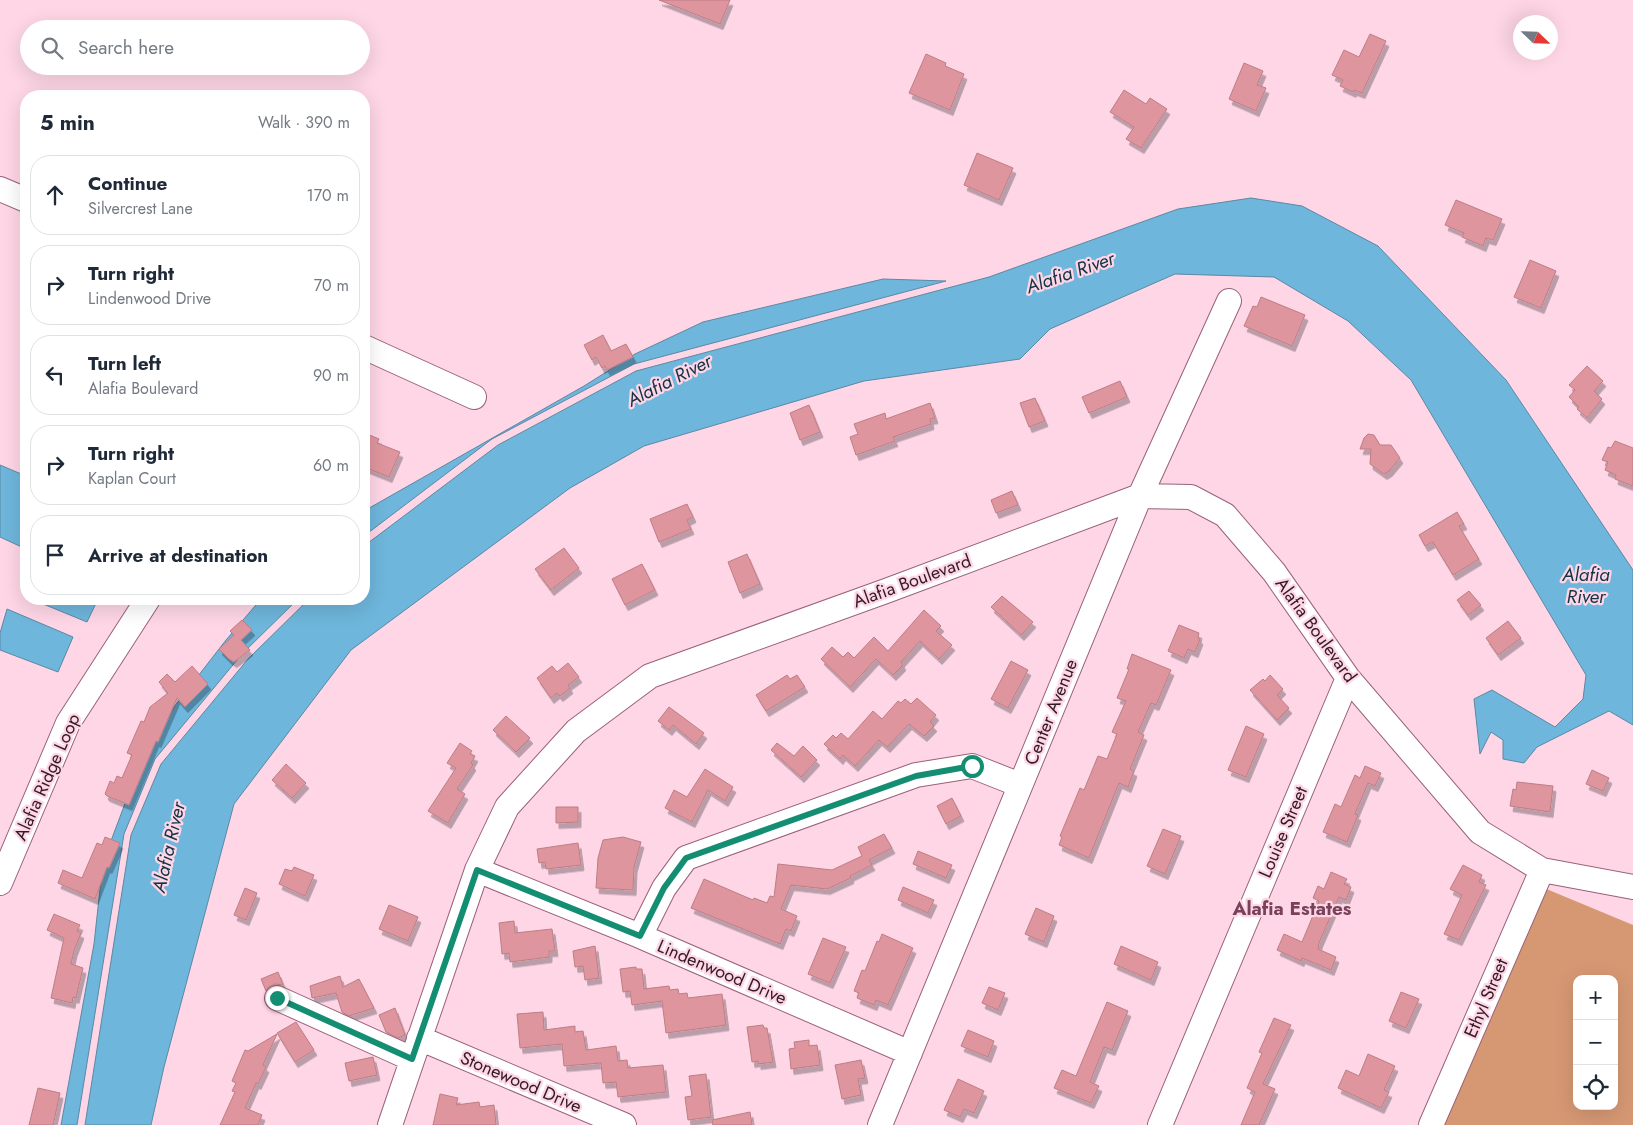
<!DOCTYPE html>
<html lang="en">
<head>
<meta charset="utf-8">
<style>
	:root { --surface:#fff; --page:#f6f6f7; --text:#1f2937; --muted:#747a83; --line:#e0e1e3 }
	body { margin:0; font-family:Jost,sans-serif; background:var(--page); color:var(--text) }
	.controls { position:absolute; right:15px; bottom:15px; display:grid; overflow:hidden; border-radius:10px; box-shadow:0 5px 20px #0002 }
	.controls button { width:45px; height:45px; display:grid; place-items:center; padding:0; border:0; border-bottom:1px solid var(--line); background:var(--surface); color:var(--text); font:25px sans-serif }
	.compass { position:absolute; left:1513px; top:15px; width:45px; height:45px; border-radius:50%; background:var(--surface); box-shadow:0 5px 20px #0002; rotate:113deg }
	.stop { position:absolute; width:15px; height:15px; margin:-11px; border:4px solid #148e72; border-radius:50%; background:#fff }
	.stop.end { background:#148e72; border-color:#fff; box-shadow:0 1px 5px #0008 }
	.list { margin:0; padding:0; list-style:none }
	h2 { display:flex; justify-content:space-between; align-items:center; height:65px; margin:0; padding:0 20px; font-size:21px }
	h2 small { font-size:16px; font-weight:400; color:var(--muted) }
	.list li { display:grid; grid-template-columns:32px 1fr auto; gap:15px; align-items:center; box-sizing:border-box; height:80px; margin:0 10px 10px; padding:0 10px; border:1px solid var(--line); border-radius:20px }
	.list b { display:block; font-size:19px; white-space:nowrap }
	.list p { margin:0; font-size:16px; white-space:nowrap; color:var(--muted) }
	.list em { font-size:16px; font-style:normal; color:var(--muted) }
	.icon { flex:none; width:28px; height:28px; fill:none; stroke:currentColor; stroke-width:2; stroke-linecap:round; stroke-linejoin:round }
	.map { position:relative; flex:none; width:1633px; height:1125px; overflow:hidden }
	.search { position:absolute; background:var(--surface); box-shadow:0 5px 20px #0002; left:20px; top:20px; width:350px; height:55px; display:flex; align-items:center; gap:12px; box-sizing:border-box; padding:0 18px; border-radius:28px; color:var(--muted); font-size:19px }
	.panel { position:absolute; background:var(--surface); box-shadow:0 5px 20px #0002; left:20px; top:90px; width:350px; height:515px; border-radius:20px }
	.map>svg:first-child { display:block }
</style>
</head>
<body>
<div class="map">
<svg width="1633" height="1125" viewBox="0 0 1633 1125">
	<defs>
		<filter id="shadow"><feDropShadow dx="3" dy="5.5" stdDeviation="0" flood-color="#0004"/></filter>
	</defs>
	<rect width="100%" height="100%" fill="#fed6e6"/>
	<path fill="#d69873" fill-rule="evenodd" d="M1544,888L1633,925V1125H1441ZM1577,979H1614V1106H1577Z"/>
	<path fill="#6eb6db" stroke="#5c88a4" d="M1251,198L1302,206L1378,246L1506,380L1633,570V725L1609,711L1537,747L1524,763L1503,759V740L1491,732L1480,754L1474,699L1492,690L1555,727L1583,699L1586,675L1411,380L1348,321L1274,277L1175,274L1050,329L1020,359L864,381L644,446L570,488L351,650L234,804L164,1067L151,1125H85L131,835L161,764L248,659L309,599H364V546L498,445L636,371L989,277L1178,209Z
		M883,279L946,281L634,364L492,439L364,536V511L584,386L635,354L703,322Z
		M0,465L26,476V549L0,537Z
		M31,599H98L87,622Z
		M261,599H298L242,654L155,759L124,834L77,1125H61L94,944L103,862L132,785L174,707L226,640Z
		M7,609L73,637L58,672L0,650V633Z"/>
	<path fill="#df959e" stroke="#bd7d84" filter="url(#shadow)" d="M659,0H730L720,24Z
		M1370,34L1386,41L1362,93L1354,90L1353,92L1340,86L1343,80L1332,75L1344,50L1359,57Z
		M926,54L946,63L945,66L964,74L950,110L909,93Z
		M1244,63L1263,71L1257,85L1266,88L1256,111L1229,99Z
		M1124,90L1146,104L1150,98L1167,109L1141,148L1126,139L1134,127L1110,112Z
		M977,153L1013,168L999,200L964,185Z
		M1456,200L1502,219L1493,240L1486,238L1483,246L1462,237L1464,233L1445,225Z
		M1530,260L1556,271L1541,308L1514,297Z
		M1261,297L1305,315L1292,346L1244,326L1253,306L1257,307Z
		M603,335L611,351L626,344L633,357L607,370L605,366L602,368L596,357L592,360L584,345Z
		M1587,366L1603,381L1594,391L1602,399L1587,418L1577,409L1579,407L1569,397L1575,390L1569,385Z
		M1120,381L1127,397L1089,413L1082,397Z
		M1035,398L1045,421L1029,427L1020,403Z
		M930,403L935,418L930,419L931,424L893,437L895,441L856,455L850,437L858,434L854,424L885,413L886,419Z
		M809,405L820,432L800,440L790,413Z
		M367,434L379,439L377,443L400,452L389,477L364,467V442Z
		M1368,434L1374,435L1380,445H1391L1400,458L1389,471L1384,474L1370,464L1371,449H1360L1364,438Z
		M1615,441L1633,448V486L1615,479L1616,475L1605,470L1608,462L1602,460L1608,447L1611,448Z
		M1012,491L1018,505L996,513L991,500Z
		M687,504L693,517L687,520L691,529L659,542L650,519Z
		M1457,512L1464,524L1459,526L1479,559L1453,575L1433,542L1425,546L1419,535Z
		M564,548L579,568L551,590L535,569Z
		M747,554L760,584L740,593L728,562Z
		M642,564L655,590L625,605L612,579Z
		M1469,591L1481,605L1468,615L1457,600Z
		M1002,596L1033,622L1021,635L991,607Z
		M924,610L941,626L936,631L952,645L939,659L920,641L901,662L903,665L893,675L876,659L850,687L821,659L832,647L843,657L848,652L854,658L874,637L888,651Z
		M242,620L252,630L241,640L250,650L234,662L229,659L219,649L234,635L230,631Z
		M1508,621L1521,638L1498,655L1486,638Z
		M1179,625L1199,633L1198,638L1200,639L1195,652L1188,649L1184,658L1168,651Z
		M1132,654L1171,670L1156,705L1151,703L1138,732L1144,735L1130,769L1134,771L1128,787L1119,783L1089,858L1059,845L1062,837L1060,836L1080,788L1084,790L1098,756L1107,759L1117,734L1112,732L1126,701L1117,698L1129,669H1127Z
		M1011,661L1028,670L1008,708L991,699Z
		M568,663L579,677L568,685L570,688L560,696L557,693L551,698L537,678L552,666L557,672Z
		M192,666L208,684L185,707L177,698L158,742L156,741L129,805L107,796L105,794L110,781L114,783L117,776L122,778L132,755L127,753L141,721L144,722L150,707L168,693L159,682L167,674L175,682Z
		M787,675L790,679L797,675L805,687L766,711L756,695Z
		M1270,675L1283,689L1277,695L1289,708L1277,720L1250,690L1263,679L1265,681Z
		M917,698L936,715L930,722L934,726L924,736L909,724L887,747L879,740L855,766L843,755L840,759L824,744L833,735L836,738L841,733L848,739L873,711L882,719L898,701L901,703L905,699L911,704Z
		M669,707L704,733L696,744L673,725L669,730L658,721Z
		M506,716L530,738L516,752L493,730Z
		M1246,726L1264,734L1246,777L1228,770Z
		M460,743L472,751L470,754L475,756L471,763L473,765L457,789L465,794L448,823L428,811L456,768L447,763Z
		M777,743L794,756L803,746L817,760L801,777L771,750Z
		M286,764L306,783L292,798L272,780Z
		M1365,766L1381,773L1375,786L1368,783L1355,814L1358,815L1347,842L1323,832L1335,804L1341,807L1355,775L1360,778Z
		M705,769L733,787L725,801L708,790L692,822L665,808L674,790L687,797Z
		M1592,770L1609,778L1603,791L1586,784Z
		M1517,782L1553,786L1550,812L1510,806L1513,789L1516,790Z
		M952,798L961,816L946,824L937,806Z
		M556,807H578V822L556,823Z
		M1163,829L1181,836L1165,874L1147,866Z
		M884,834L892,848L869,860L872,865L850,876L851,878L827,889L791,885L781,909L797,916L791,931L786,929L780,944L691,908L704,879L753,900L754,898L767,903L770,896L774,897L778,864L832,870L862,856L858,847Z
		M105,837L120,843L109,868L107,867L95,899L58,883L63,870L82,878L97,843L102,845Z
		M623,837L641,842L634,867L633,890L596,888L598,858L603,840Z
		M578,843L581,865L546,869L545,862L539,863L537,849Z
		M918,851L952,865L946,878L913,864Z
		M1463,865L1482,875L1479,882L1486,885L1459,940L1444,934L1462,895L1450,889Z
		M294,867L314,875L305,896L279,884L285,869L292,871Z
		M1331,872L1347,879L1344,884L1351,887L1346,900L1339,897L1319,943L1318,949L1336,957L1331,970L1302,958L1301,961L1277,950L1284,934L1302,942L1319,901L1313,898L1318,886L1324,889Z
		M903,887L934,900L928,913L898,900Z
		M245,888L257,893L246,920L234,915Z
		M389,905L418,917L408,941L379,929Z
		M1036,908L1054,916L1044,942L1025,934Z
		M54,914L80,925L77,931L81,933L74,951L71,964L83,968L76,998L73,997L72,1003L51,998L64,938L47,930Z
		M514,921L515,933L552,929L555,951H549V957L510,962L509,953L502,954L499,923Z
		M882,934L913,948L888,1005L876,1000L874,1005L857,998L859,993L854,991L862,970L865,971L877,941L879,942Z
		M823,938L846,947L830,983L808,974Z
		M595,946L599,978L585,980L583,966L575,967L573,951Z
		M1121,946L1158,962L1151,980L1114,964Z
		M636,967V969H642L644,989L669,986L670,990L678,989L679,994L687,993L688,998L722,994L726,1025L666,1033L662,1001L632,1005L630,991L623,992L620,969Z
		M278,972L283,985L275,984L269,987L266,991L261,979Z
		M340,976L343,987L359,979L374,1008L349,1016L342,1012L336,993L312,998L310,986Z
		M989,987L1005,993L998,1010L982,1003Z
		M1401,992L1419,999L1406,1028L1389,1021Z
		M1107,1002L1128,1011L1112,1050L1104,1047L1090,1082L1099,1086L1091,1103L1054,1088L1062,1070L1076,1076Z
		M395,1008L405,1035L398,1038L386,1032L379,1015Z
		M543,1012L544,1030L575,1026V1032L583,1031L586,1050L616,1046L618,1061L627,1060L628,1068L663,1065L666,1092L618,1097L616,1082L603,1083L601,1063L564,1066L562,1044L520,1048L517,1014Z
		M1274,1018L1291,1025L1263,1084L1275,1089L1259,1125H1241L1255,1092L1247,1088L1262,1053L1259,1052Z
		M296,1022L314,1050L295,1062L277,1033Z
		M763,1025L764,1028H767L773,1062L758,1064V1061L752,1062L747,1027Z
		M968,1030L994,1041L988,1057L961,1046Z
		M277,1034L263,1065L266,1067L258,1084L256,1083L245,1108L262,1115L258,1125H220L235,1092L232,1091L236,1083L232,1081L245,1050L248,1051Z
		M809,1040V1046L817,1045L820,1065L791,1069L789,1049L795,1048L794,1042Z
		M1368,1054L1395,1066L1384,1090L1389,1092L1381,1108L1338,1088L1346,1070L1359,1076Z
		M373,1057L377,1075L349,1081L345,1063Z
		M861,1060L865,1078L858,1079L861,1095L842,1099L835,1065Z
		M706,1074L711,1117L688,1120L685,1097L692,1096L689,1076Z
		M958,1079L984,1091L974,1113L964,1109L960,1117L944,1110Z
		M38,1088L60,1093L53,1125H29Z
		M440,1094L458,1098L456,1105L479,1102L480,1107L494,1105L496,1125H433Z
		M750,1112L752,1125H713L712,1120Z"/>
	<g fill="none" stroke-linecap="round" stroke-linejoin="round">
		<defs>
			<path id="minor" d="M0,189L26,200
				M364,347L474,397
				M477,870L640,936L910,1053
				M0,883L68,723L148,599
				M640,936L664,888L686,858L916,775L972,766L1020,785
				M277,998L412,1059
				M419,1038L624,1125
				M390,1125L477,870L507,807L576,731L650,676L886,591L1140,496L1191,497L1225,515L1274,572L1348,678L1480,832L1542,870L1633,887
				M880,1125L1140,496L1229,301
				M1160,1125L1348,678
				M1431,1125L1542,870"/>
		</defs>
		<use href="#minor" stroke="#9a617a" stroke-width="26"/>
		<use href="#minor" stroke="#fff" stroke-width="24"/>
	</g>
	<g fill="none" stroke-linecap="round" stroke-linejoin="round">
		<path stroke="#148e72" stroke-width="6" d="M277,998L412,1059L477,870L640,936L664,888L686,858L916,776L972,766"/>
	</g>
	<g text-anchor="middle" stroke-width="4.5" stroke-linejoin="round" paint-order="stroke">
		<g font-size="18" fill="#321b25" stroke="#fed6e6">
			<text transform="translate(912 581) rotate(-20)" y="6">Alafia Boulevard</text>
			<text transform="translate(1316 630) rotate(54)" y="6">Alafia Boulevard</text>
			<text transform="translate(1051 712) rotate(-68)" y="6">Center Avenue</text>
			<text transform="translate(47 777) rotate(-66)" y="6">Alafia Ridge Loop</text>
			<text transform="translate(1283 832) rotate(-67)" y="6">Louise Street</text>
			<text transform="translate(722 972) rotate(23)" y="6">Lindenwood Drive</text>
			<text transform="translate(1486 998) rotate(-67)" y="6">Ethyl Street</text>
			<text transform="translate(521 1082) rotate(23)" y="6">Stonewood Drive</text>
		</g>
		<g font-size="19" font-style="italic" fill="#123343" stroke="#fed6e6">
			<text transform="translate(1070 272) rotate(-19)" y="7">Alafia River</text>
			<text transform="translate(669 380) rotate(-27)" y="7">Alafia River</text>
			<text x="1586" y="581">Alafia<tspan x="1586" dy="22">River</tspan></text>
			<text transform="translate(168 847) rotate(-77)" y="7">Alafia River</text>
		</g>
		<g font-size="19" font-weight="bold" fill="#78425b" stroke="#fed6e6">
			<text x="1292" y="915">Alafia Estates</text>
		</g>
	</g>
</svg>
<div class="controls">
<button>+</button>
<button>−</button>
<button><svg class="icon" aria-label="locate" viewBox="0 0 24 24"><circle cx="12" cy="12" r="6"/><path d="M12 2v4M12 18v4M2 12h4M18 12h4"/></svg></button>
</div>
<svg class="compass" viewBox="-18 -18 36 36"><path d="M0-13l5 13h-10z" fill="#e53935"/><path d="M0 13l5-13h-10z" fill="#747a83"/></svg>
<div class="stop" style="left:972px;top:766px"></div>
<div class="stop end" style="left:277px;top:998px"></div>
<div class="search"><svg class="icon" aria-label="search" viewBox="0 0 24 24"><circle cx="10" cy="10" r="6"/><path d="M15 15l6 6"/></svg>Search here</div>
<section class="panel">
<h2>5 min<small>Walk · 390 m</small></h2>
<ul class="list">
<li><svg class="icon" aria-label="ahead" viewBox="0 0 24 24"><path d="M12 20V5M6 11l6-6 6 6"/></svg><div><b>Continue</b><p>Silvercrest Lane</p></div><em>170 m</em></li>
<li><svg class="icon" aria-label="right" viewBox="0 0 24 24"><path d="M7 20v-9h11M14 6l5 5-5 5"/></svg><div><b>Turn right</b><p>Lindenwood Drive</p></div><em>70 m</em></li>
<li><svg class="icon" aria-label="left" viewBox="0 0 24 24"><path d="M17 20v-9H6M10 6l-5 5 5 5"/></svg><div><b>Turn left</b><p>Alafia Boulevard</p></div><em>90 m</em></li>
<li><svg class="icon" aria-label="right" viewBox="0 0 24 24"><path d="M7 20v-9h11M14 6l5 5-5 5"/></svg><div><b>Turn right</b><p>Kaplan Court</p></div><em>60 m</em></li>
<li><svg class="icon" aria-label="arrive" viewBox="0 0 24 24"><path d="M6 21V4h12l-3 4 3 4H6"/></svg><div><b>Arrive at destination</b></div></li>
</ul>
</section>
</div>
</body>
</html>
